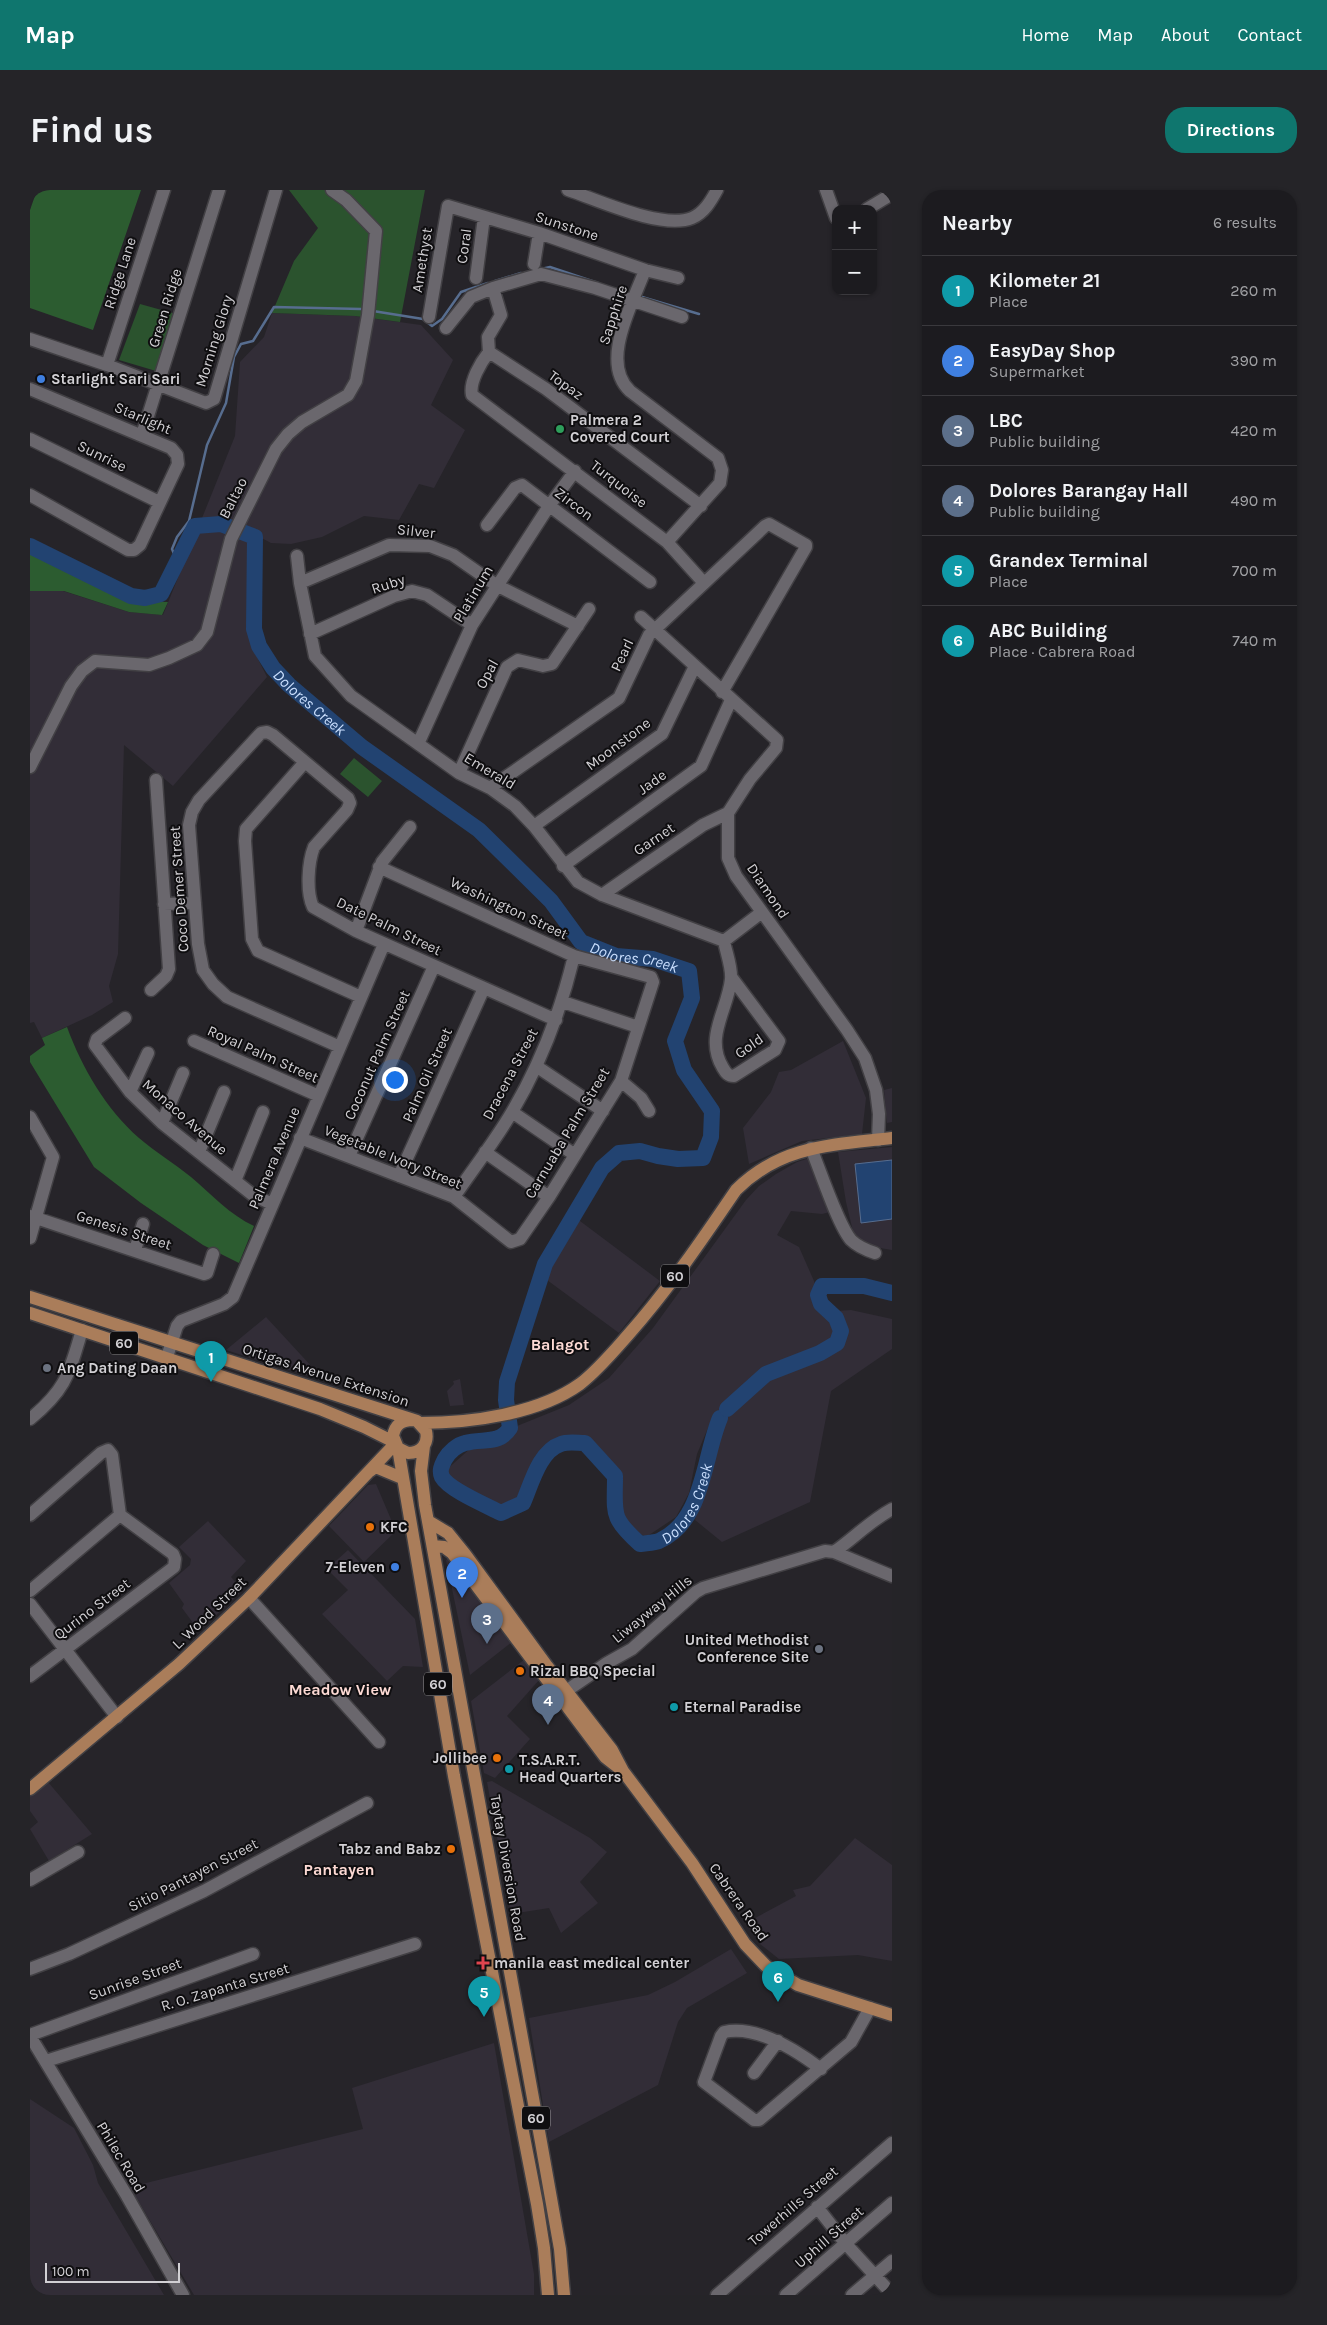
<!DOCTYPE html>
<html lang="en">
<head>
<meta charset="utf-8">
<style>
	:root { --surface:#1c1b1f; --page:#252428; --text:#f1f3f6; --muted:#a0a1a4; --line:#3a393d; --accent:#0f766e }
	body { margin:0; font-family:Karla,sans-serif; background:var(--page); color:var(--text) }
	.controls { position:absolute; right:15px; top:15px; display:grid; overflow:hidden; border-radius:10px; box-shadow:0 1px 4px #0004 }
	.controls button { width:45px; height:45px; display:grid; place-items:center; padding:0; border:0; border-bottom:1px solid var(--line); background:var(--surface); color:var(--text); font:25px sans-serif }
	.scale { position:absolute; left:15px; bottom:12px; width:135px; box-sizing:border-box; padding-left:5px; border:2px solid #d2d0d4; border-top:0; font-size:14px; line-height:18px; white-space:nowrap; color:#d2d0d4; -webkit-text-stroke:4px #0f0e10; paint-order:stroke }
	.you { position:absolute; left:364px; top:889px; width:18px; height:18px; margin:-12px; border:4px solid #fff; border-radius:50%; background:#1a73e8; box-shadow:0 0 0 8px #1a73e833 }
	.badge { display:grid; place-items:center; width:32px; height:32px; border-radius:50%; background:var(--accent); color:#fff; font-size:16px; font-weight:700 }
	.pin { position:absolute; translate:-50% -41px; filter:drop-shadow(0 1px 2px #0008) }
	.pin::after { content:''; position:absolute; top:26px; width:18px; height:15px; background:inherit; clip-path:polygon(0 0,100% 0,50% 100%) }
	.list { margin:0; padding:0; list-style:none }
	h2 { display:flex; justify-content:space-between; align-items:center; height:65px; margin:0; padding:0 20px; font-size:21px }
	h2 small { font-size:16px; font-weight:400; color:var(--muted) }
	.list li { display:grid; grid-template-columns:32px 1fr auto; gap:15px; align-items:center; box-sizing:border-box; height:70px; padding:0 20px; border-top:1px solid var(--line) }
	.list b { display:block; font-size:19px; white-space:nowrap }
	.list p { margin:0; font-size:16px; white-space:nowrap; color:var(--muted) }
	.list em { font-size:16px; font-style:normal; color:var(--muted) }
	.map { position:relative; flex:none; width:862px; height:2105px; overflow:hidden; border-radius:20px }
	header { display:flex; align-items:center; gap:30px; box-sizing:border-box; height:70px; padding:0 25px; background:var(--accent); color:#fff }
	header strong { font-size:24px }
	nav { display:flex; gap:28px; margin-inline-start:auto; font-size:18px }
	.intro { display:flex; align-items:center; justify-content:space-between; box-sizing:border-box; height:120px; padding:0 30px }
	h1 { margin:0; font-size:35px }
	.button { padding:12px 22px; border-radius:20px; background:var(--accent); color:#fff; font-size:18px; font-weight:700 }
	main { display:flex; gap:30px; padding:0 30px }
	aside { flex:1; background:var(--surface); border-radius:20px; box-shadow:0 1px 4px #0004 }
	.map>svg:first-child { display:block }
</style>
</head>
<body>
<header>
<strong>Map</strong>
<nav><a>Home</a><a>Map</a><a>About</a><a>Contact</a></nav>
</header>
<div class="intro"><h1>Find us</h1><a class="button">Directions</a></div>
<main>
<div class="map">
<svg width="862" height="2105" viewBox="0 0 862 2105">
	<rect width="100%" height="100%" fill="#262429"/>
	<path fill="#322d37" d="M242,123L325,126L391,135L423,170L401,215L435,240L404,298L389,294L369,330L334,326L292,347L261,354L241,353L224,344L222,448L226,465L237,487L143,596L94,555L88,764L79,796L83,812L62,825L12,848L4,832L0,833V401H33L99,422L133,425L205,246L210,172L234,147Z
		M813,851L836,908L832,944L772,951L719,974L713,938L741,902L749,882L761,880Z
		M862,898V932L857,933L854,900Z
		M862,957V1060L826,1054L816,1012L808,962Z
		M783,967L804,1021L792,1024L761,1021L747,1045L769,1057L784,1091L790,1122L821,1120L862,1129V1159L801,1201L780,1312L692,1352L665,1330L685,1245L694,1232L683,1226L667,1264L659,1303L646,1327L616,1347L597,1337L592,1325L591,1282L555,1248L538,1245L525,1251L512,1263L493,1294L490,1308L485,1314L473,1317L443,1303L421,1290L414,1282L443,1256L472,1254L482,1245L487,1236L539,1215L579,1188L623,1138L716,1010L729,996L746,984L767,972Z
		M546,1028L630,1091L589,1143L517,1090L524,1068Z
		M236,1127L295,1191L196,1160Z
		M430,1189L434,1215L420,1216L417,1201L424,1194L423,1191Z
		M346,1294L366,1341L334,1372L299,1336L338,1295Z
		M178,1331L216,1371L201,1387L213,1400L169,1441L152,1418L154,1414L139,1393L160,1375L161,1369L149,1357Z
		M318,1360L385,1429L393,1477L373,1476L357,1491L292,1424L318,1400L297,1379Z
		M419,1368L482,1452L440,1485L416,1370Z
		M495,1469L510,1489L477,1526L500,1549L465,1588L454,1583L441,1511Z
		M462,1591L560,1648L577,1662L550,1692L568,1713L531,1743L519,1718L481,1724L457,1592Z
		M18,1592L62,1644L19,1671L0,1639L8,1632L0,1621V1606Z
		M825,1648L862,1675V1771L828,1765L749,1769L730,1754L716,1733L766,1706L763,1700L780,1696Z
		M701,1759L717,1783L657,1818L648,1832L628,1895L519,1952L499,1828L618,1805L645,1792Z
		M464,1853L504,2084V2105H164L100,1997L333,1939L322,1898Z
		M0,1909L44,1938L63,1975L68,1993L134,2105H0Z"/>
	<path fill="#2b532e" d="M259,0H395L370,132L325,126L242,123L264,71L288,38Z
		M110,114L146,124L126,181L89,170Z
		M324,568L352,591L338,607L310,584Z"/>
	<path fill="#2c5c30" d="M7,0H111L63,140L0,118V20Z
		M0,362L20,373L107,411L138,412L132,425L99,422L34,401H0Z
		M37,837C52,878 76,919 109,948C125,962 144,973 161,987C181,1004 200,1025 224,1036L209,1073L173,1055L111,1013L64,977L0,872V866L15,855L12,848Z"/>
	<path fill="#224371" stroke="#576d8f" d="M862,970V1029L831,1033L825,974Z"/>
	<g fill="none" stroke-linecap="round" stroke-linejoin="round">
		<path stroke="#576d8f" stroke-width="2.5" d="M511,79L520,77L568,93
			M465,91L491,83
			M612,107L669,124
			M343,121L393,129L402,136L412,129L431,102L458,93
			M147,371L142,359L147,347L159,331L177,255L196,213L204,167L211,154L223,151L244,117L331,119"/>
		<g stroke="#224371" stroke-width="16">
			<path id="s1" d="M0,356L101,406L115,408L131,404L165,336L191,334L225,347L224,439L229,456L243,478L259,495L332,557L449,640L521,711L551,752L586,766L623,769L659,781L662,808L645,851L654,880L682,921L681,947L673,968L648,969L628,966L610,961L589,963L572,978L515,1074L477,1192L476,1210L480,1238C469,1255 453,1248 435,1253C427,1255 419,1262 415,1269C412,1275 409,1280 412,1287C419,1300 458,1316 471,1323L493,1313C501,1295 509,1261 531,1254C538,1251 548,1253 555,1253L585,1286C585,1324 580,1327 610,1354C616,1353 624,1353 629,1351C674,1331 673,1268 690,1228"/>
			<path d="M697,1219L736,1184L790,1163L807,1153L811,1141L806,1128L791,1114L788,1105L792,1096H834L862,1103"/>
		</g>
		<defs>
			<path id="minor" d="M538,0C568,10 632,40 662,28C674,23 681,11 687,0
				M796,0L806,28
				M837,19L862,4
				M504,74L509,43
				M615,80C603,113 569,172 600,201L688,268L692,280L690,293L637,352
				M446,88L454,27
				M463,98L471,125L458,147L459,162L516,199L671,316
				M399,127L418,16L509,43L615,80L648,88
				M416,138L441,107L463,98L511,84L565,98L652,127
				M0,149L77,175L176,213L184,209L246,0
				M459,162C451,172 439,192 442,205L637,352L674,393
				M77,175L134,0
				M0,199L141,258L147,265L148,274L110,355L104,360H98L0,305
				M112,245L189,0
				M0,249L129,312
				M457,335L485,298L492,295L620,392
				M267,366L270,393L285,466L321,506L429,583L460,598L485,616L504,636L548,692L572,705L694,751L732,722
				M270,393L359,355L400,356L423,365L466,395L548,436
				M611,427L747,550L746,558L720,589L698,623V668L706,686L817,840L835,868L846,900L849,924L848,950
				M280,444L364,406L382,401L397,405L442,435
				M388,554L442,435L519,316L545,281
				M275,572L216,639L215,651L222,749L228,761L331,807
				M0,577L41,496L52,481L65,471L119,475L139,468L167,455L177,442L201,349L246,259L258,244L272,232L318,205L326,191L338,125L346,41L316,10L302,0
				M429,583L477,477L488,470L513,476L522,474L559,419
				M460,598L589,508L619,445L735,336L739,334L776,355V357L692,502
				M504,636L632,544L665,476
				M533,676L671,576L701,510
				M572,705L673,635L698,623
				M134,714L165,713
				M326,741L352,672L380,637
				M694,751C696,762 702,777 701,789C698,820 674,847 693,878C696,883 698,886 704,886L745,860L749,851L702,788
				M121,800L136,786L139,779L126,590
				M533,812L608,837
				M95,828L67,849L65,855L100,902L132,933L223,1005L242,1014
				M164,851L289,906
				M310,857L197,807L183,794L173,780L168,754L159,635L162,622L169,610L231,543L237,542L243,545L318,608L320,613L317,620L284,657C278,672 276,702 283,717L326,741L526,830
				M506,876L573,921
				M591,891L611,908L619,921
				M100,902L118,863
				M482,922L545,965
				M0,927L23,967L0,1048
				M132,933L153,883
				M270,948L424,1007L481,1052L490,1049L519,1007L591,891L623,792L621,787L544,766L349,677
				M781,958C790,980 808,1035 821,1050C828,1057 836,1060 845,1063
				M169,962L194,902
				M455,962L519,1007
				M319,966L404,776
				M369,986L454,798
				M205,991L233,922
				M424,1007C443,979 465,951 482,922C511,873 531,820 544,766
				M0,1026L174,1084L177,1083L183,1064
				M105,1060L113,1034
				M137,1167L147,1136L151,1131L194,1114L203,1107L354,754
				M0,1229C37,1199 39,1183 52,1140
				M0,1325L71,1263L78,1260L82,1265L90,1325L143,1364L145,1369L144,1377L0,1486
				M804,1362C824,1348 840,1331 862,1319
				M0,1401L90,1325
				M219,1408L349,1552
				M0,1414L87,1527
				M529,1506L577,1473L602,1459L666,1402L673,1398L795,1361L804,1362L862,1386
				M0,1690L48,1662
				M0,1779L39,1764L174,1701L337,1613
				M0,1845L223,1764
				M0,1846L97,2006L153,2105
				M16,1871L385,1754
				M791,1879C766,1860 727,1835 694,1842L691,1846L674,1892L724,1930H729L821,1852L840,1818
				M724,1883L748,1851
				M787,2017L816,2054L862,2104
				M687,2105L862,1953
				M756,2105L862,2013
				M822,2105L862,2071"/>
			<path id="major" d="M0,1107L387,1231L396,1241C399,1254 391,1263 378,1263L368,1258L363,1246C365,1235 371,1230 383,1230
				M0,1123L290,1219L334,1237L364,1252
				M390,1233C441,1233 508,1224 550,1194C568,1180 583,1162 598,1145C638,1100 672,1050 706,1000C751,955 803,955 862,948
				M394,1256L391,1281L395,1315L511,1952L530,2059L534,2105
				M368,1258L424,1586L507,2014L514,2058L518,2105
				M340,1281L344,1278H348L372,1288
				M398,1331L418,1343L435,1364L517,1476L582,1560L593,1581L662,1673L715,1754L736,1776L768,1795L862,1825
				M403,1356L414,1357L422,1363L575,1567L589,1578
				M0,1599L149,1474L219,1408L365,1254"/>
		</defs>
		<use href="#minor" stroke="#424044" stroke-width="15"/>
		<use href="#major" stroke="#424044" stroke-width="15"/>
		<use href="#minor" stroke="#6a676d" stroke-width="12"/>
		<use href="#major" stroke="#aa7d5a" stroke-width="12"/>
	</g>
	<g fill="#3f7fe0" stroke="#0f0e10" stroke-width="2">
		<circle cx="11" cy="189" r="5"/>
		<circle cx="365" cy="1377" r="5"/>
	</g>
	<circle fill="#2e9e5b" stroke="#0f0e10" stroke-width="2" cx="530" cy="239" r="5"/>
	<g fill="#6b7280" stroke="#0f0e10" stroke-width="2">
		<circle cx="17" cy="1178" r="5"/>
		<circle cx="789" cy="1459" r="5"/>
	</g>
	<g fill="#e8710a" stroke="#0f0e10" stroke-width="2">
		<circle cx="340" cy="1337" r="5"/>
		<circle cx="490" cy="1481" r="5"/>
		<circle cx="467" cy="1568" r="5"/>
		<circle cx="421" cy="1659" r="5"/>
	</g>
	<g fill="#0f9aa8" stroke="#0f0e10" stroke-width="2">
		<circle cx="644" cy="1517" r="5"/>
		<circle cx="479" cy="1579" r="5"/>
	</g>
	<path fill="#e0444e" stroke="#0f0e10" stroke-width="2" d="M450.5 1765.5h5v5h5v5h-5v5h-5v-5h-5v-5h5z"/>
	<g text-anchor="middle" stroke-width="4" stroke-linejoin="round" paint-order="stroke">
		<g fill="#0f0e10" stroke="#989699" stroke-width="1">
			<rect x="631" y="1074.5" width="28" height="23" rx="4"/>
			<rect x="80" y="1141.5" width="28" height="23" rx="4"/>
			<rect x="394" y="1482.5" width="28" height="23" rx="4"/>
			<rect x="492" y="1916.5" width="28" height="23" rx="4"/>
		</g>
		<g font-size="14" font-weight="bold" fill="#d2d0d4">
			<text x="645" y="1091">60</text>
			<text x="94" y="1158">60</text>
			<text x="408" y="1499">60</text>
			<text x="506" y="1933">60</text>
		</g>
		<g font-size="15" fill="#d2d0d4" stroke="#0f0e10">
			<text transform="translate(537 36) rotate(18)" y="5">Sunstone</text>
			<text transform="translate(434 56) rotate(-82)" y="5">Coral</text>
			<text transform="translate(392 70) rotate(-81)" y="5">Amethyst</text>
			<text transform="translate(90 83) rotate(-72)" y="5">Ridge Lane</text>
			<text transform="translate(135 118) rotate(-73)" y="5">Green Ridge</text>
			<text transform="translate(583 125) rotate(-72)" y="5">Sapphire</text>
			<text transform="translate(184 151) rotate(-73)" y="5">Morning Glory</text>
			<text transform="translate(536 195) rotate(36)" y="5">Topaz</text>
			<text transform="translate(113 228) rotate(23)" y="5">Starlight</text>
			<text transform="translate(72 266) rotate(26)" y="5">Sunrise</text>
			<text transform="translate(589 294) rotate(38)" y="5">Turquoise</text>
			<text transform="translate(203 308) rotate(-63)" y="5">Baltao</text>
			<text transform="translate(544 314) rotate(37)" y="5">Zircon</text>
			<text transform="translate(386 341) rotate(6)" y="5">Silver</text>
			<text transform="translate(358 394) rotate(-18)" y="5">Ruby</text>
			<text transform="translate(443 404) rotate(-59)" y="5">Platinum</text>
			<text transform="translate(592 465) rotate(-65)" y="5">Pearl</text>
			<text transform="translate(457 484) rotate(-62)" y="5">Opal</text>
			<text transform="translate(588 554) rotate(-37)" y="5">Moonstone</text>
			<text transform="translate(460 581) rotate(31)" y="5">Emerald</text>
			<text transform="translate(622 592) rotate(-36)" y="5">Jade</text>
			<text transform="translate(624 649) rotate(-34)" y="5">Garnet</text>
			<text transform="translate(149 699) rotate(-94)" y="5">Coco Demer Street</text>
			<text transform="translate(738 701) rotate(56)" y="5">Diamond</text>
			<text transform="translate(479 718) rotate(25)" y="5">Washington Street</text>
			<text transform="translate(359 736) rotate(26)" y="5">Date Palm Street</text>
			<text transform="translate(719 856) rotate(-35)" y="5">Gold</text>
			<text transform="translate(233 864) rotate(24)" y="5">Royal Palm Street</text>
			<text transform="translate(347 865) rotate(-66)" y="5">Coconut Palm Street</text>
			<text transform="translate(480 884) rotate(-62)" y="5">Dracena Street</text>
			<text transform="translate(397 885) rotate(-66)" y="5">Palm Oil Street</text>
			<text transform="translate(155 927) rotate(41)" y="5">Monaco Avenue</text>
			<text transform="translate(537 943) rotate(-59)" y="5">Carnuaba Palm Street</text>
			<text transform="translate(363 967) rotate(22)" y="5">Vegetable Ivory Street</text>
			<text transform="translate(244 968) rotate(-67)" y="5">Palmera Avenue</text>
			<text transform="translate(94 1040) rotate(18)" y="5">Genesis Street</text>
			<text transform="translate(296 1185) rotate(18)" y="5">Ortigas Avenue Extension</text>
			<text transform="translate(62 1419) rotate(-37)" y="5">Qurino Street</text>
			<text transform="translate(622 1419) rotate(-39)" y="5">Liwayway Hills</text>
			<text transform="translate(179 1423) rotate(-44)" y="5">L. Wood Street</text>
			<text transform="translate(478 1678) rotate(80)" y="5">Taytay Diversion Road</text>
			<text transform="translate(163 1685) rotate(-27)" y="5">Sitio Pantayen Street</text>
			<text transform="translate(709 1712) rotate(55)" y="5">Cabrera Road</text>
			<text transform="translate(105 1789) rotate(-20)" y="5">Sunrise Street</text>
			<text transform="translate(195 1797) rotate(-17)" y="5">R. O. Zapanta Street</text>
			<text transform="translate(91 1967) rotate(59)" y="5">Philec Road</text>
			<text transform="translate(763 2016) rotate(-41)" y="5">Towerhills Street</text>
			<text transform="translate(799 2047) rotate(-41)" y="5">Uphill Street</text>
		</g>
		<g font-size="15" font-weight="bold" fill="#d2d0d4" stroke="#0f0e10" text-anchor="start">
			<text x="21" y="194">Starlight Sari Sari</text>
			<text x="540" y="235">Palmera 2<tspan x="540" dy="17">Covered Court</tspan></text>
			<text x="27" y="1183">Ang Dating Daan</text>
			<text x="350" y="1342">KFC</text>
			<text x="355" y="1382" text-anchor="end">7-Eleven</text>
			<text x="779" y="1455" text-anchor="end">United Methodist<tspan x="779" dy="17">Conference Site</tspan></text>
			<text x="500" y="1486">Rizal BBQ Special</text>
			<text x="654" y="1522">Eternal Paradise</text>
			<text x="457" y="1573" text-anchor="end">Jollibee</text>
			<text x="489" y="1575">T.S.A.R.T.<tspan x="489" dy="17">Head Quarters</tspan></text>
			<text x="411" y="1664" text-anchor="end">Tabz and Babz</text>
			<text x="464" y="1778">manila east medical center</text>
		</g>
		<g font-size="16" font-style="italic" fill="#c9defd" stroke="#0f0e10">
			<text dy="6" stroke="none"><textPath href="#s1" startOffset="468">Dolores Creek</textPath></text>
			<text dy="6" stroke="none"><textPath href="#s1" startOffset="888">Dolores Creek</textPath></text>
			<text dy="6" stroke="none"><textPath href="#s1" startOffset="2011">Dolores Creek</textPath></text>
		</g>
		<g font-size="16" font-weight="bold" fill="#fddad4" stroke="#0f0e10">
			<text x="530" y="1160">Balagot</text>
			<text x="310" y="1505">Meadow View</text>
			<text x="309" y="1685">Pantayen</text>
		</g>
	</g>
</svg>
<div class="controls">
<button>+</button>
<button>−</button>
</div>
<div class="scale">100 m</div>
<div class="you"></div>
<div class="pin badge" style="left:181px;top:1192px;background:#0f9aa8">1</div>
<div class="pin badge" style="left:432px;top:1408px;background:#3f7fe0">2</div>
<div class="pin badge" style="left:457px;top:1454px;background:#5c6f8a">3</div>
<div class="pin badge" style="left:518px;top:1535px;background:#5c6f8a">4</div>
<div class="pin badge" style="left:454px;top:1827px;background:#0f9aa8">5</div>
<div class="pin badge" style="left:748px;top:1812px;background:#0f9aa8">6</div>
</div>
<aside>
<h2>Nearby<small>6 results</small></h2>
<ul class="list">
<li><span class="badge" style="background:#0f9aa8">1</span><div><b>Kilometer 21</b><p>Place</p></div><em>260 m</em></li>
<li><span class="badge" style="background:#3f7fe0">2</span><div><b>EasyDay Shop</b><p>Supermarket</p></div><em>390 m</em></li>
<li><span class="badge" style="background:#5c6f8a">3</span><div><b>LBC</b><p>Public building</p></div><em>420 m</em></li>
<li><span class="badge" style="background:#5c6f8a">4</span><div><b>Dolores Barangay Hall</b><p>Public building</p></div><em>490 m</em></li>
<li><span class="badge" style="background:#0f9aa8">5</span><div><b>Grandex Terminal</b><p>Place</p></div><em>700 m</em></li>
<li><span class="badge" style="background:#0f9aa8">6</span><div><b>ABC Building</b><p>Place · Cabrera Road</p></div><em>740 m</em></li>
</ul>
</aside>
</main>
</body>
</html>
